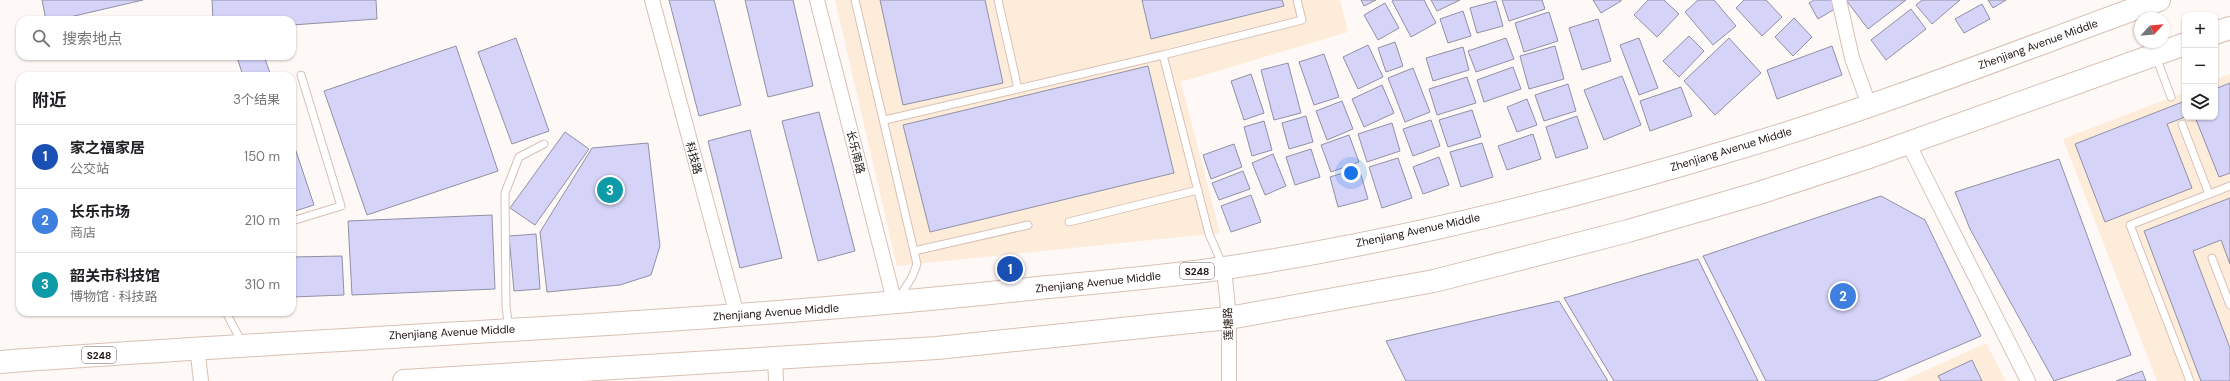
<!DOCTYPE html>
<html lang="zh">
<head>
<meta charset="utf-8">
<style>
	:root { --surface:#fff; --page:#f2f2f2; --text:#202124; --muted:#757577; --line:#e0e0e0; --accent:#2563eb }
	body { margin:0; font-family:"DM Sans","Noto Sans SC",sans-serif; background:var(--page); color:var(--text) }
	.controls { position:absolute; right:12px; top:12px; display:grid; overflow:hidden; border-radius:8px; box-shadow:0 1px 3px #0004 }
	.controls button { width:36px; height:36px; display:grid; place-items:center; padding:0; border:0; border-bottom:1px solid var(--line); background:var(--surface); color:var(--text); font:20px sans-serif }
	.compass { position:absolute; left:2134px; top:12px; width:36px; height:36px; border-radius:50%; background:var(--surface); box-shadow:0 1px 3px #0004; rotate:64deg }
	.you { position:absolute; left:1351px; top:173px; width:14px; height:14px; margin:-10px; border:3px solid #fff; border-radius:50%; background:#1a73e8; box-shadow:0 0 0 6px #1a73e833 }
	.badge { display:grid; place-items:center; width:26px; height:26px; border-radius:50%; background:var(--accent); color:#fff; font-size:13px; font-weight:700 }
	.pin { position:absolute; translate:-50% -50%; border:2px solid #fff; box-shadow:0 1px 4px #0006 }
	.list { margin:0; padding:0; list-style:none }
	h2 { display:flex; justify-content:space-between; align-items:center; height:52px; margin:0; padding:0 16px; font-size:17px }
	h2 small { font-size:13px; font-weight:400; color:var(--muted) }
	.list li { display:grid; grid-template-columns:26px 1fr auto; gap:12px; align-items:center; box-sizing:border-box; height:64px; padding:0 16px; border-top:1px solid var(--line) }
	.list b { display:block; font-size:15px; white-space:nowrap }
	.list p { margin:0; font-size:13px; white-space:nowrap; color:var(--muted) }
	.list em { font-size:13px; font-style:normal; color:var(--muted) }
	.icon { flex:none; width:22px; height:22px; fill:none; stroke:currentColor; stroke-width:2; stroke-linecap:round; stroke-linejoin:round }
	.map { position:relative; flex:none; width:2230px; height:381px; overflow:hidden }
	.search { position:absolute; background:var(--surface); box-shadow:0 1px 3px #0004; left:16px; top:16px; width:280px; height:44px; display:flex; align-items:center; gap:10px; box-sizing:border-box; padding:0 14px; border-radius:12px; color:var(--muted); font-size:15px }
	.panel { position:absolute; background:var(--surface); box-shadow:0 1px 3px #0004; left:16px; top:72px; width:280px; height:244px; border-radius:12px }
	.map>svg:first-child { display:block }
</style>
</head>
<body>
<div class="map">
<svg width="2230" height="381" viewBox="0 0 2230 381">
	<rect width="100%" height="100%" fill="#fef9f6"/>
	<path fill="#feecdb" d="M835,0H1340L1348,32L1181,82L1220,233L897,266Z
		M2230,74V381H2157L2063,139L2185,92V117H2215V80Z
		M1986,343L2006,381H1903Z"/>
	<path fill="#d5d4f8" stroke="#9090a6" d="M42,0H143L57,20H46Z
		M212,0H376L377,19L292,25V20H213Z
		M669,0H714L741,105L699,116Z
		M745,0H793L813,86L768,97Z
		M880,0H985L1003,83L903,105Z
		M1142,0H1282L1284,6L1151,39Z
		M1361,0H1376L1364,6Z
		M1394,0H1424L1436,23L1411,37L1392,1Z
		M1431,0H1460L1437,11Z
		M1502,0H1542L1545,9L1509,21Z
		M1593,0H1621V1L1601,13Z
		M1648,0H1664L1679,14L1657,37L1634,15Z
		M1698,0H1714L1736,26L1713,45L1685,12Z
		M1744,0H1766L1782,17L1762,36L1736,8Z
		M1814,0H1834L1838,7L1818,19L1809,3Z
		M1846,0H1906L1868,29Z
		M1922,0H1960L1932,24L1916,5Z
		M1988,0H2006L1993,8Z
		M1496,1L1503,26L1477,33L1470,8Z
		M1385,3L1399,28L1378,40L1364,15Z
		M1982,4L1990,19L1964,33L1955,19Z
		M1911,9L1926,29L1886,60L1871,40Z
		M1463,11L1471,36L1448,43L1440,19Z
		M1549,12L1558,41L1524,52L1515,23Z
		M1794,18L1812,37L1793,56L1775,37Z
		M1598,19L1611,61L1582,70L1569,28Z
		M1689,36L1704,51L1679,77L1663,61Z
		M516,38L549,131L512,144L478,52Z
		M1506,38L1514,59L1476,72L1468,51Z
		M1639,38L1658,88L1639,95L1620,45Z
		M1729,38L1761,73L1715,115L1684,81Z
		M1395,42L1403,66L1386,72L1378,48Z
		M1368,45L1383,77L1358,89L1343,57Z
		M456,46L498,171L367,215L324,91Z
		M1555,46L1564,79L1529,89L1520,56Z
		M1832,46L1842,75L1777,99L1767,70Z
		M1463,47L1469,70L1433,81L1426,58Z
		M1324,54L1339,97L1314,105L1299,62Z
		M240,56H264L271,76H243L237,57Z
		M1288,63L1301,113L1274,120L1261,70Z
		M1148,66L1174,173L930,232L903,125Z
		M1513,67L1521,89L1484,102L1477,80Z
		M1413,68L1430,112L1405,122L1388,78Z
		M1251,74L1264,113L1244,120L1231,81Z
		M1622,76L1641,125L1604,140L1584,90Z
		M1467,77L1476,103L1437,115L1429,89Z
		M2230,83V173L2219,177L2195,117H2215V89Z
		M1568,84L1576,111L1544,121L1535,95Z
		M1382,85L1394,113L1364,127L1352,99Z
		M1681,87L1692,116L1650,131L1640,101Z
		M1527,99L1537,125L1517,132L1507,107Z
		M1342,101L1353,129L1327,140L1316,111Z
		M2185,101V117L2167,124L2192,188L2105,222L2075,144Z
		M1472,110L1481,137L1448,147L1439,120Z
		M819,112L855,251L818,261L782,121Z
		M1306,116L1313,142L1289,149L1282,123Z
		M1577,116L1588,148L1556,158L1546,127Z
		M1431,120L1440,146L1413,156L1403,129Z
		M1264,121L1272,150L1252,156L1244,127Z
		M1392,123L1400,151L1367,162L1358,134Z
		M750,130L782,258L740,268L708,141Z
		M565,132L589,149L535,225L510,208Z
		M1533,134L1541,159L1507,170L1498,146Z
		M1349,135L1359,162L1331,172L1321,145Z
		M292,139L314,205L292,212Z
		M648,143L660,246L651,275L620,285L547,292L540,232L592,148Z
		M1482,143L1493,177L1461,187L1450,152Z
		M1234,144L1242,167L1211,179L1203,155Z
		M1311,149L1320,177L1295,185L1286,157Z
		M1273,154L1286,186L1265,195L1252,163Z
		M1439,157L1449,185L1423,194L1413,167Z
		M1398,158L1412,198L1382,208L1369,167Z
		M2059,159L2131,355L2054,381L1970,229L1955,192Z
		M1359,168L1368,199L1338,207L1330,177Z
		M1243,171L1250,189L1219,200L1212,183Z
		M1251,195L1261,222L1231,232L1221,206Z
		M1881,196L1925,220L1981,336L1876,381H1766L1703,256Z
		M2230,198V264L2221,240L2193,251L2230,348V381H2201L2144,231Z
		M492,215L495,289L352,295L348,221Z
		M536,234L540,289L514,291L509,236Z
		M342,256L344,295L292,297V257Z
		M1698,259L1758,381H1614L1564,298Z
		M1559,301L1608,381H1406L1386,341Z
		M1972,360L1982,381H1941L1938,376Z
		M2142,371L2146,381H2116Z"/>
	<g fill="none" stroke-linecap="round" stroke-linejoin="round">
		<defs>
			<path id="service" d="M855,0L917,264L912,277L899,298
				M998,0L1018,89
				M2156,57L2171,97
				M885,120L1163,55
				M2182,124L2209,194
				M292,221L341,206L301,75
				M1069,222L1198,190
				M914,251L1028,225
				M2212,258L2230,305
				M1223,266L1209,234L1163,55L1302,20L1297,0
				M226,312L242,343
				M509,329L506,307L505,193L519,157L544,144
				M2190,381L2130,225L2230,186"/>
			<path id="minor" d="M652,0L737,315
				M817,0L895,304
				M1839,0L1852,58L1869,105
				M1908,143L2028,381
				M1224,268L1229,318V381
				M197,347L201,381
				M775,358L776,381"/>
			<path id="primary" d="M2215,33L2230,28
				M0,362C346,336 693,326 1038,288C1100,282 1163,277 1225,268C1398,242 1574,198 1742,147C1883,105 2021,50 2159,0
				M404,381L937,348L1229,318L1434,281L1628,231L1759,193L1869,157L2185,44"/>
		</defs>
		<use href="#service" stroke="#d8c0b5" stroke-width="9"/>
		<use href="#minor" stroke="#d8c0b5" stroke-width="16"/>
		<use href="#primary" stroke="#d8c0b5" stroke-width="24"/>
		<use href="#service" stroke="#fff" stroke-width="7"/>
		<use href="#minor" stroke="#fff" stroke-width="14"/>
		<use href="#primary" stroke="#fff" stroke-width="22"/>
	</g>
	<g text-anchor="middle" stroke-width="3" stroke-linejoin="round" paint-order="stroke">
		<g fill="#fff" stroke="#615a58" stroke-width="1">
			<rect x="1180" y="263" width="34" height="16" rx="3"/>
			<rect x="82" y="347" width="34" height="16" rx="3"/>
		</g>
		<g font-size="10" font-weight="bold" fill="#1d1410">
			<text x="1197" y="275">S248</text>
			<text x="99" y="359">S248</text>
		</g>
		<g font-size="11" fill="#1d1410" stroke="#fff">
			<text transform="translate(2038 44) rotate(-20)" y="4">Zhenjiang Avenue Middle</text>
			<text transform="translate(1731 149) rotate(-17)" y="4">Zhenjiang Avenue Middle</text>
			<text transform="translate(856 152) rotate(76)" y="4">长乐南路</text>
			<text transform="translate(694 158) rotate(75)" y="4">科技路</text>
			<text transform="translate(1418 230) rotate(-12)" y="4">Zhenjiang Avenue Middle</text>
			<text transform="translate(1098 282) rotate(-6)" y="4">Zhenjiang Avenue Middle</text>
			<text transform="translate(776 312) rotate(-4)" y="4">Zhenjiang Avenue Middle</text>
			<text transform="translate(1228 324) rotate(-92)" y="4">莲塘路</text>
			<text transform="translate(452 332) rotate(-3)" y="4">Zhenjiang Avenue Middle</text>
		</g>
	</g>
</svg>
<div class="controls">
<button>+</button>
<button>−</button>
<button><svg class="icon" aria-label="layers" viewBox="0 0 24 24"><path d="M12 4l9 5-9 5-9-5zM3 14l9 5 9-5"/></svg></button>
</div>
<svg class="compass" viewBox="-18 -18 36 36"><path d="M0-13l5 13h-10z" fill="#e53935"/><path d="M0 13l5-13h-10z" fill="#757577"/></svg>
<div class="you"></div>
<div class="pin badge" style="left:1010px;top:269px;background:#1a4fb4">1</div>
<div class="pin badge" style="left:1843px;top:296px;background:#3f7fe0">2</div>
<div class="pin badge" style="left:610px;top:190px;background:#0f9aa8">3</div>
<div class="search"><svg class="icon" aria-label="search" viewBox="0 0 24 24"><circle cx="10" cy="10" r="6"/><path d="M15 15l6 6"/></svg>搜索地点</div>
<section class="panel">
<h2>附近<small>3个结果</small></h2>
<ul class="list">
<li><span class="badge" style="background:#1a4fb4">1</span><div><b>家之福家居</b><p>公交站</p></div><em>150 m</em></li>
<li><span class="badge" style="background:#3f7fe0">2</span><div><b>长乐市场</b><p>商店</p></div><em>210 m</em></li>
<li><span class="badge" style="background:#0f9aa8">3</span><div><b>韶关市科技馆</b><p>博物馆 · 科技路</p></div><em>310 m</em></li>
</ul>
</section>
</div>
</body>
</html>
